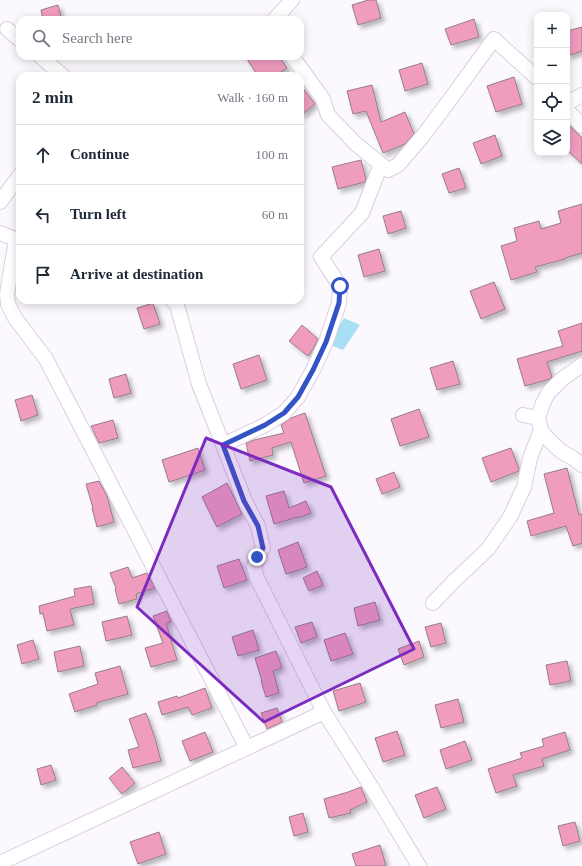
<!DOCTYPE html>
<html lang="en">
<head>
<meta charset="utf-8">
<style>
	:root { --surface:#fff; --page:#f6f6f7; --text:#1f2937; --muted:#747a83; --line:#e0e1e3 }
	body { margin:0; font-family:"Times New Roman",serif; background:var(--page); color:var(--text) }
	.controls { position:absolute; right:12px; top:12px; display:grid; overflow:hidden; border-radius:8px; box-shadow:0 2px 10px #0003 }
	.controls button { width:36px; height:36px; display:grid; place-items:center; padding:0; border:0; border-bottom:1px solid var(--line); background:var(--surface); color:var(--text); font:20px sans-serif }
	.stop { position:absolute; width:12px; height:12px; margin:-9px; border:3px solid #3454c5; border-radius:50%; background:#fff }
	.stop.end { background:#3454c5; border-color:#fff; box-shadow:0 1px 4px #0008 }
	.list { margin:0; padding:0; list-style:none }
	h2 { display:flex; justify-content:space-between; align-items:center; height:52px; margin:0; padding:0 16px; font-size:17px }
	h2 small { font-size:13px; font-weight:400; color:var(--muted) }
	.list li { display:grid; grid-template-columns:26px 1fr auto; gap:12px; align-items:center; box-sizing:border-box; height:60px; padding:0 16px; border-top:1px solid var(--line) }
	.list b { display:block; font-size:15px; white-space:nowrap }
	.list em { font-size:13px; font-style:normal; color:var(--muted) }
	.icon { flex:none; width:22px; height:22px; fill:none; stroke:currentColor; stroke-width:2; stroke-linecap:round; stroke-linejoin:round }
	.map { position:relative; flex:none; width:582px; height:866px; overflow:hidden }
	.search { position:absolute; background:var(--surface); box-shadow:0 2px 10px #0003; left:16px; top:16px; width:288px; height:44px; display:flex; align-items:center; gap:10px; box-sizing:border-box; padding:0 14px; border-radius:12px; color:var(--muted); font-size:15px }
	.panel { position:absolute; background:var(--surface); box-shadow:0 2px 10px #0003; left:16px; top:72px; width:288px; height:232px; border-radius:12px }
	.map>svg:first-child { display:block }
</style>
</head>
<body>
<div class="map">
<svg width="582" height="866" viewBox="0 0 582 866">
	<defs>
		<filter id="shadow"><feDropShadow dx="3.5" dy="3.5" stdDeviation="2" flood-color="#0004"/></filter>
	</defs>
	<rect width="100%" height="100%" fill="#fcf9fe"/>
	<path fill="#a7dff5" d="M344,318L360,325L343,350L328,344Z"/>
	<path fill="#f09cbf" stroke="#967d86" filter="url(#shadow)" d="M368,0H376L381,18L358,25L352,5Z
		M58,5L62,20H43L41,10Z
		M474,19L479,37L451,45L445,29Z
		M582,27V51L567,56V31Z
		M245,56H279L287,68L275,76H258Z
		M422,63L428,84L405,91L399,70Z
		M514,77L522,104L496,112L487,86Z
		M300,84L315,104L300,116Z
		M372,85L381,122L405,112L414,134L405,144L383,153L366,111L353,114L347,91Z
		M567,123L582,138V164L567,150Z
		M495,135L502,156L481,164L473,143Z
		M361,160L366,179L365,182L338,189L332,167Z
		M459,168L466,188L449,193L442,174Z
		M582,204V253L565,258V259L535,267L537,272L511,280L501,246L517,241L514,228L539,221L541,229L561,223L558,211Z
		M401,211L406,228L388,234L383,216Z
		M379,249L385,271L364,277L358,255Z
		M494,282L505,309L481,319L470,291Z
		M153,303L160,324L144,329L137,308Z
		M582,323V351L547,362L552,377L550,379L525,386L517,359L563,346L558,331Z
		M302,325L318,339L313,349L308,356L289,341Z
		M259,355L267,380L241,389L233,364Z
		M453,361L460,384L437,390L430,368Z
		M126,374L131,393L114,398L109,379Z
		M32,395L38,415L21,421L15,400Z
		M419,409L429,437L400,446L391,419Z
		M305,413L326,476L304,483L291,442L272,448L273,455L250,461L246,443L254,440L284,433L281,425L291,418Z
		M113,420L118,438L99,443L91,426Z
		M198,448L205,470L169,482L162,460Z
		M511,448L519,469V471L491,482L482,458Z
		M567,468L579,515L582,514V543L573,546L566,526L531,536L527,521L554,513L544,474Z
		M394,472L400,487L382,494L376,479Z
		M99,481L107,496L114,522L97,527L92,508H93L86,484Z
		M227,483L242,514L217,527L202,497Z
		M284,491L289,508L306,501L311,513L298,518V517L274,524L266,496Z
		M298,542L307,567L286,574L278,550Z
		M239,559L247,580L224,588L217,566Z
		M128,567L132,578L147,573L155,588L136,594L137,599L119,604L115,589L116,588L110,573Z
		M317,571L323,585L309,591L303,578Z
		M91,586L94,604L70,609L74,625L47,631L43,613L40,614L39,606L75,596L74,589Z
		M375,602L380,620L358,626L354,608Z
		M167,611L171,622L166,623L177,660L151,667L145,648L163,643L153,616Z
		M127,616L132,635L106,641L102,622Z
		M312,622L317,637L301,643L295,627Z
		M441,623L446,643L431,647L425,627Z
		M253,630L259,650L238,656L232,637Z
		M345,633L353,654L331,661L324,640Z
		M33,640L39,659L22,664L17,645Z
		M419,641L424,657L404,665L398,649Z
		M80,646L84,666L58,672L54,652Z
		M276,651L282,668L273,671L279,693L266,697L261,681H262L255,658Z
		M567,661L571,681L550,685L546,665Z
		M120,666L128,694L96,703L97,705L75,712L69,694L98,684L95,673Z
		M360,683L366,702L339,711L333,691Z
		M205,688L212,708L192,715L188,707L162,715L158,702L177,696L178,698Z
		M458,699L464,722L441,728L435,705Z
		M277,708L282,722L267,729L261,713Z
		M146,713L155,738L161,761L133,768L128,750L139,747L129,719Z
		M397,731L405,755L383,762L375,738Z
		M205,732L213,752L190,761L182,741Z
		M565,732L570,750L542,759L544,766L513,775L517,786L496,793L488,769L522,758L520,753L544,746L542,739Z
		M465,741L472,760L446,769L440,750Z
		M51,765L56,780L41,785L37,769Z
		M122,767L135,783L122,794L109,778Z
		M361,787L367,802L350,810L351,813L329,818L324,799L348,792Z
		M437,787L446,809L424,818L415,795Z
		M303,813L308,832L294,836L289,817Z
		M575,822L580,841L563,846L558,826Z
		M159,832L166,854L138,864L130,842Z
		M380,845L386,866H356L352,854Z"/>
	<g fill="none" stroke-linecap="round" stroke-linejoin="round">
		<defs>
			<path id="street" d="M274,20L292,0
				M7,29L20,40
				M40,56L63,76
				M292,56L323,99L328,115L356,144L388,170L398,165L422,137L446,105L494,39L537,78
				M567,103L582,95
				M567,110L582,126
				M0,202L20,175
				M0,233L20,241
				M16,240L9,281L7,295L8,304L15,318L46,359L247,748
				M172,300L177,305L180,316L199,384L245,501L258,526L263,548L257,557L254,567L257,578L324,712L372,788L419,866
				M582,365L562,379L549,392L543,403L538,418L541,430L549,440L562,452L573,458L582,465
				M523,415L538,418
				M223,445L265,425L284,413L298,397L313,370L326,342L339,303L340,286L321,257L362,213L381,164
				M433,603L454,581L488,549L510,517L524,487L530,458L541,430
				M0,863L324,712"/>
		</defs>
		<use href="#street" stroke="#dbcde3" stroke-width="16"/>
		<use href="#street" stroke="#fff" stroke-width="14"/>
	</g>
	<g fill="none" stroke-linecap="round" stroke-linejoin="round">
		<path stroke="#3454c5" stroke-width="5" d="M257,557L263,548L258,526L244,501L223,445L265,425L284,413L298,397L313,370L326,342L339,303L340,286"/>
	</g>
	<path fill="#7b2cbf" fill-opacity="0.2" stroke="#7b2cbf" stroke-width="3" stroke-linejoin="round" d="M206,438L331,487L414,649L264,722L137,607Z"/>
</svg>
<div class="controls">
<button>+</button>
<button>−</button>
<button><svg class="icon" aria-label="locate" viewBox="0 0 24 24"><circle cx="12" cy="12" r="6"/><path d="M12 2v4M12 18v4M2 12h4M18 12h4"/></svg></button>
<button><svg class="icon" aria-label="layers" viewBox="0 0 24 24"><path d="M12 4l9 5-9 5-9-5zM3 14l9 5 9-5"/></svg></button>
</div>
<div class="stop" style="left:340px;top:286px"></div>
<div class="stop end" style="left:257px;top:557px"></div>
<div class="search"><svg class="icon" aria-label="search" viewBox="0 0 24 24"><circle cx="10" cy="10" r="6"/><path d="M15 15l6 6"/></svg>Search here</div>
<section class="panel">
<h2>2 min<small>Walk · 160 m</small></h2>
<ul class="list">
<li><svg class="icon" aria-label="ahead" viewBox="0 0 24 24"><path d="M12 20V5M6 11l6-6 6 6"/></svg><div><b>Continue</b></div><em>100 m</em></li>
<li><svg class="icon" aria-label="left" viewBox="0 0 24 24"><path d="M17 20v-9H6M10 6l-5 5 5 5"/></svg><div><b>Turn left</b></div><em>60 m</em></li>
<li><svg class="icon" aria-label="arrive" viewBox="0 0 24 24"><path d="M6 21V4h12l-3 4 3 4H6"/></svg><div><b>Arrive at destination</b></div></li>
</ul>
</section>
</div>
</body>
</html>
